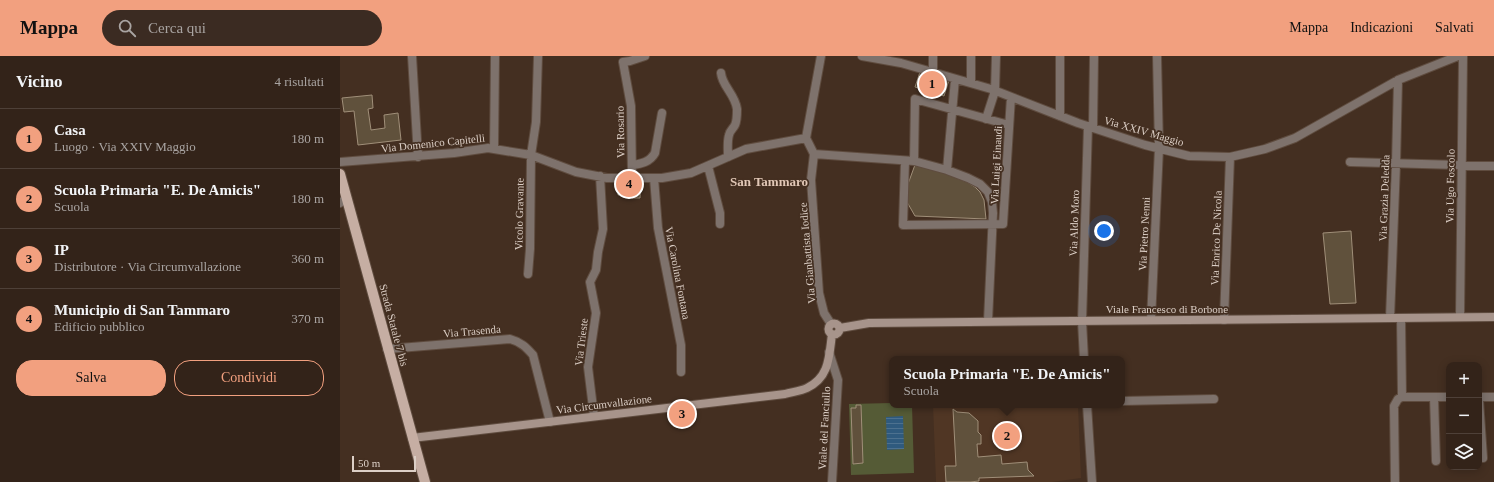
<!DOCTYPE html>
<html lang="it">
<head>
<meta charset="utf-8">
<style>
	:root { --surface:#332319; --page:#3b2b22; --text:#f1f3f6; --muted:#a9a4a2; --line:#4e4038; --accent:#f2a07f }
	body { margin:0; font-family:"Times New Roman",serif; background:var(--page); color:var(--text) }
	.controls { position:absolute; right:12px; bottom:12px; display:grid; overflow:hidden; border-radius:8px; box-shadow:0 2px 10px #0003 }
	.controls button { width:36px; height:36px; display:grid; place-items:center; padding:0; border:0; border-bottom:1px solid var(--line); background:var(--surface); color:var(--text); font:20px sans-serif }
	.scale { position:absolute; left:12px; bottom:10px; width:64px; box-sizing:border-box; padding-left:4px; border:2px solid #dccfc6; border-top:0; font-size:11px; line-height:14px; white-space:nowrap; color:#dccfc6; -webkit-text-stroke:3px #442f21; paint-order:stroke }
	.you { position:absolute; left:764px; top:175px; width:14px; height:14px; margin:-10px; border:3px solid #fff; border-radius:50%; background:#1a73e8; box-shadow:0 0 0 6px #1a73e833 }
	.badge { display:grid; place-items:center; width:26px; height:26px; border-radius:50%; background:var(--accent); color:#111; font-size:13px; font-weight:700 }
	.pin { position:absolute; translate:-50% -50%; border:2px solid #fff; box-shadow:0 1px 4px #0006 }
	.popup { position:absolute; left:549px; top:300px; width:236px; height:52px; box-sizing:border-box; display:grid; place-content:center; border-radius:8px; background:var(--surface); filter:drop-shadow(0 1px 3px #0005); font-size:13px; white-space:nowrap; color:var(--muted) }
	.popup b { font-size:15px; color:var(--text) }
	.popup::after { content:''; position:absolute; left:50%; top:100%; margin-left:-8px; border:8px solid transparent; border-top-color:var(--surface) }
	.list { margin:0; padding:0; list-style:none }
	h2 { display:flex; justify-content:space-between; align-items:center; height:52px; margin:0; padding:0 16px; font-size:17px }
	h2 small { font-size:13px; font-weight:400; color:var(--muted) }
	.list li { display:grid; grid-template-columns:26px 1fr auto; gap:12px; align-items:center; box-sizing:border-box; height:60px; padding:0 16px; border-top:1px solid var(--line) }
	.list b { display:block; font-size:15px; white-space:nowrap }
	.list p { margin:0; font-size:13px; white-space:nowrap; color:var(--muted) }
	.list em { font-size:13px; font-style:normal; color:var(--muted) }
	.actions { display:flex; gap:8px; padding:12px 16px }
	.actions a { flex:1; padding:9px 0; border:1px solid var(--accent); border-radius:16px; text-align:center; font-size:14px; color:var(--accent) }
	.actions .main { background:var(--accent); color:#111 }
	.icon { flex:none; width:22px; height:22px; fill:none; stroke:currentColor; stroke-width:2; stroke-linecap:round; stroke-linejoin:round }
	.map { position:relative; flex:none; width:1154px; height:426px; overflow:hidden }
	header { display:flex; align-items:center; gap:24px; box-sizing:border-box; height:56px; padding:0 20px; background:var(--accent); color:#111 }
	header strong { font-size:19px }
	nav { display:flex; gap:22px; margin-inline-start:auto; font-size:14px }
	.search { width:280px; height:36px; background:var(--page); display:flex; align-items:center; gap:10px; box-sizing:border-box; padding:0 14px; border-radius:22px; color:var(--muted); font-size:15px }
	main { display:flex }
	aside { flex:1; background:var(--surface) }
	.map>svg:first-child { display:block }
</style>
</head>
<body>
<header>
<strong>Mappa</strong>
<div class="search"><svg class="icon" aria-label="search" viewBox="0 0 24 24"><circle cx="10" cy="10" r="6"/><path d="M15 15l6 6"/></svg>Cerca qui</div>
<nav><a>Mappa</a><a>Indicazioni</a><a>Salvati</a></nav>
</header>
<main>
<aside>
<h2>Vicino<small>4 risultati</small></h2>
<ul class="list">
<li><span class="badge">1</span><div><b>Casa</b><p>Luogo · Via XXIV Maggio</p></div><em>180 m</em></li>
<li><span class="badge">2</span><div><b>Scuola Primaria &quot;E. De Amicis&quot;</b><p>Scuola</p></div><em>180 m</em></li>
<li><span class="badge">3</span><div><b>IP</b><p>Distributore · Via Circumvallazione</p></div><em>360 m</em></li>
<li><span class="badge">4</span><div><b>Municipio di San Tammaro</b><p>Edificio pubblico</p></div><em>370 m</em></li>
</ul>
<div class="actions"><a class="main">Salva</a><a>Condividi</a></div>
</aside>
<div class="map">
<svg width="1154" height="426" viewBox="0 0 1154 426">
	<defs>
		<pattern id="water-rules" width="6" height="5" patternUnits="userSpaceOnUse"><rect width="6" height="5" fill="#2f5a7e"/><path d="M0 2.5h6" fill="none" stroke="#4d718f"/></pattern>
	</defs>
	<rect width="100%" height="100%" fill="#442f21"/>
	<path fill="#503624" d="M593,349H738L741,422L712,426H596Z"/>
	<path fill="#555b36" d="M552,347V349H572L574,417L511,419L509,348Z"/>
	<path fill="url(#water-rules)" d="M563,360L564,393L547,394L546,361Z"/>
	<path fill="#60513c" stroke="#a08f79" d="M580,16L609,24L604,40L575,31Z
		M32,39L33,52L28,53L31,74L45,72L44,59L58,57L61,84L18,89L14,55L4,56L2,42Z
		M576,106L627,126L635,131L640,136L644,144L646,163L575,160L567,146L568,128Z
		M278,122H301L300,142H292V139H278Z
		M1011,175L1016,247L990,248L983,177Z
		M516,349H521L523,407L513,408L511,352H516Z
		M613,353L617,356L629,357L638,365V376L641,379V388H637L638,401L661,399L662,408L687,406L688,414L694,420L639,422V425L630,426H606L605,410H616Z"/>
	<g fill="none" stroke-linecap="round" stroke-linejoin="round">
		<defs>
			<path id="street" d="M72,0L78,101
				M522,0L561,7L651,33L738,67L805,89L849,100L890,101L925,93L955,82L1058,24L1118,0
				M593,0V16
				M631,0V27
				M381,17C382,30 395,38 397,53C397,57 397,65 395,69C393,73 390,74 389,79C387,86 388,94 388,101
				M720,60V0
				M646,63L655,35L656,0
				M753,72L754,0
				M154,93L155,0
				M474,98L574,105L607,114L628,122L640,128L648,136L652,146L653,157L648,265
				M474,98L471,124L479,237L484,257L491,268
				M474,98L466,82L481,0
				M565,105L563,169L663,168L671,41
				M574,105L575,43L669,69
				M0,106L114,97L148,92L191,99L236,116L267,122H322L351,117L406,93L466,82
				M1010,106L1154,110
				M292,109C301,108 310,106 315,97L322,57
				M368,110L380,157V168
				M607,114L615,23
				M292,122L291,50L283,6L290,5L305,0
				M314,122L318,172L341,289V316
				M0,147L7,142
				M188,218L190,193L191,99L196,66L198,0
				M1120,261L1123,0
				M1050,262L1056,108L1058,24
				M1061,262L1062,341H1109
				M811,264L819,92L817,0
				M884,264L890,101
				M47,293L170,283C181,286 186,291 193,299L210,366
				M489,296L498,324L492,426
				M744,303L742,265L748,70
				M1094,341L1096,405
				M1139,341H1154
				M1139,344L1143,402
				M782,345L874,343
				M747,349L752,426
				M254,360L248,311L256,257L250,226L256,214L258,196L263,173L260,120
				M1055,426L1054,350L1058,343L1062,341"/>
			<path id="secondary" d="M488.5 273a5.5 5.5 0 1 1 11 0a5.5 5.5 0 1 1-11 0Z
				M500,272L529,267L1154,261
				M72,382L445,338C452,336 461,335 467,332C490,321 489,300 492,278"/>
			<path id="primary" d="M0,118L85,426"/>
		</defs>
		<use href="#street" stroke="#5f4c3f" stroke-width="10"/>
		<use href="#secondary" stroke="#5f4c3f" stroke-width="10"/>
		<use href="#primary" stroke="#5f4c3f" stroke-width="12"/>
		<use href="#street" stroke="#7e726c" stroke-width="8"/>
		<use href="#secondary" stroke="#a7948b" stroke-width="8"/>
		<use href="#primary" stroke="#c6aea3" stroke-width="10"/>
	</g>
	<g text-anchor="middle" stroke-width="3.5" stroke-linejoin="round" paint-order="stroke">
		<g font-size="11" fill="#dccfc6" stroke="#442f21">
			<text transform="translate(804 75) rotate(16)" y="4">Via XXIV Maggio</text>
			<text transform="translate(280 76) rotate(-91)" y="4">Via Rosario</text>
			<text transform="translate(93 87) rotate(-6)" y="4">Via Domenico Capitelli</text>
			<text transform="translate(656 109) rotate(-87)" y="4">Via Luigi Einaudi</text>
			<text transform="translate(1110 130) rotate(-89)" y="4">Via Ugo Foscolo</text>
			<text transform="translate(1044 142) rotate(-88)" y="4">Via Grazia Deledda</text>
			<text transform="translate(179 158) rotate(-89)" y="4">Vicolo Gravante</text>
			<text transform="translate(734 167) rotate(-88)" y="4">Via Aldo Moro</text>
			<text transform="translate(804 178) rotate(-87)" y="4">Via Pietro Nenni</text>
			<text transform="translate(876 182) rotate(-88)" y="4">Via Enrico De Nicola</text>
			<text transform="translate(467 197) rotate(-95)" y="4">Via Gianbattista Iodice</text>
			<text transform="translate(338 217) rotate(79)" y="4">Via Carolina Fontana</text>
			<text x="827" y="257">Viale Francesco di Borbone</text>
			<text transform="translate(54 269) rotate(75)" y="4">Strada Statale 7 bis</text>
			<text transform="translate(132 275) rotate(-5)" y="4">Via Trasenda</text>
			<text transform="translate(241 286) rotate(-83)" y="4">Via Trieste</text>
			<text transform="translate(264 348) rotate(-7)" y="4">Via Circumvallazione</text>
			<text transform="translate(484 372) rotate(-87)" y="4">Viale del Fanciullo</text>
		</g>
		<g font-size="13" font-weight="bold" fill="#e2c8b7" stroke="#442f21">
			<text x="429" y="130">San Tammaro</text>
		</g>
	</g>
</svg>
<div class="controls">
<button>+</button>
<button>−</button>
<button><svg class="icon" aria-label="layers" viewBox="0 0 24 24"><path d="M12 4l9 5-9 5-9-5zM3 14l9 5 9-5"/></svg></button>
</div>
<div class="scale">50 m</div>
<div class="you"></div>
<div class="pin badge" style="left:592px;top:28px">1</div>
<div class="pin badge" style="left:667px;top:380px">2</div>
<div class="popup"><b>Scuola Primaria &quot;E. De Amicis&quot;</b>Scuola</div>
<div class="pin badge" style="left:342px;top:358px">3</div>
<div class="pin badge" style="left:289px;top:128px">4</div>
</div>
</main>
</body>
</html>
